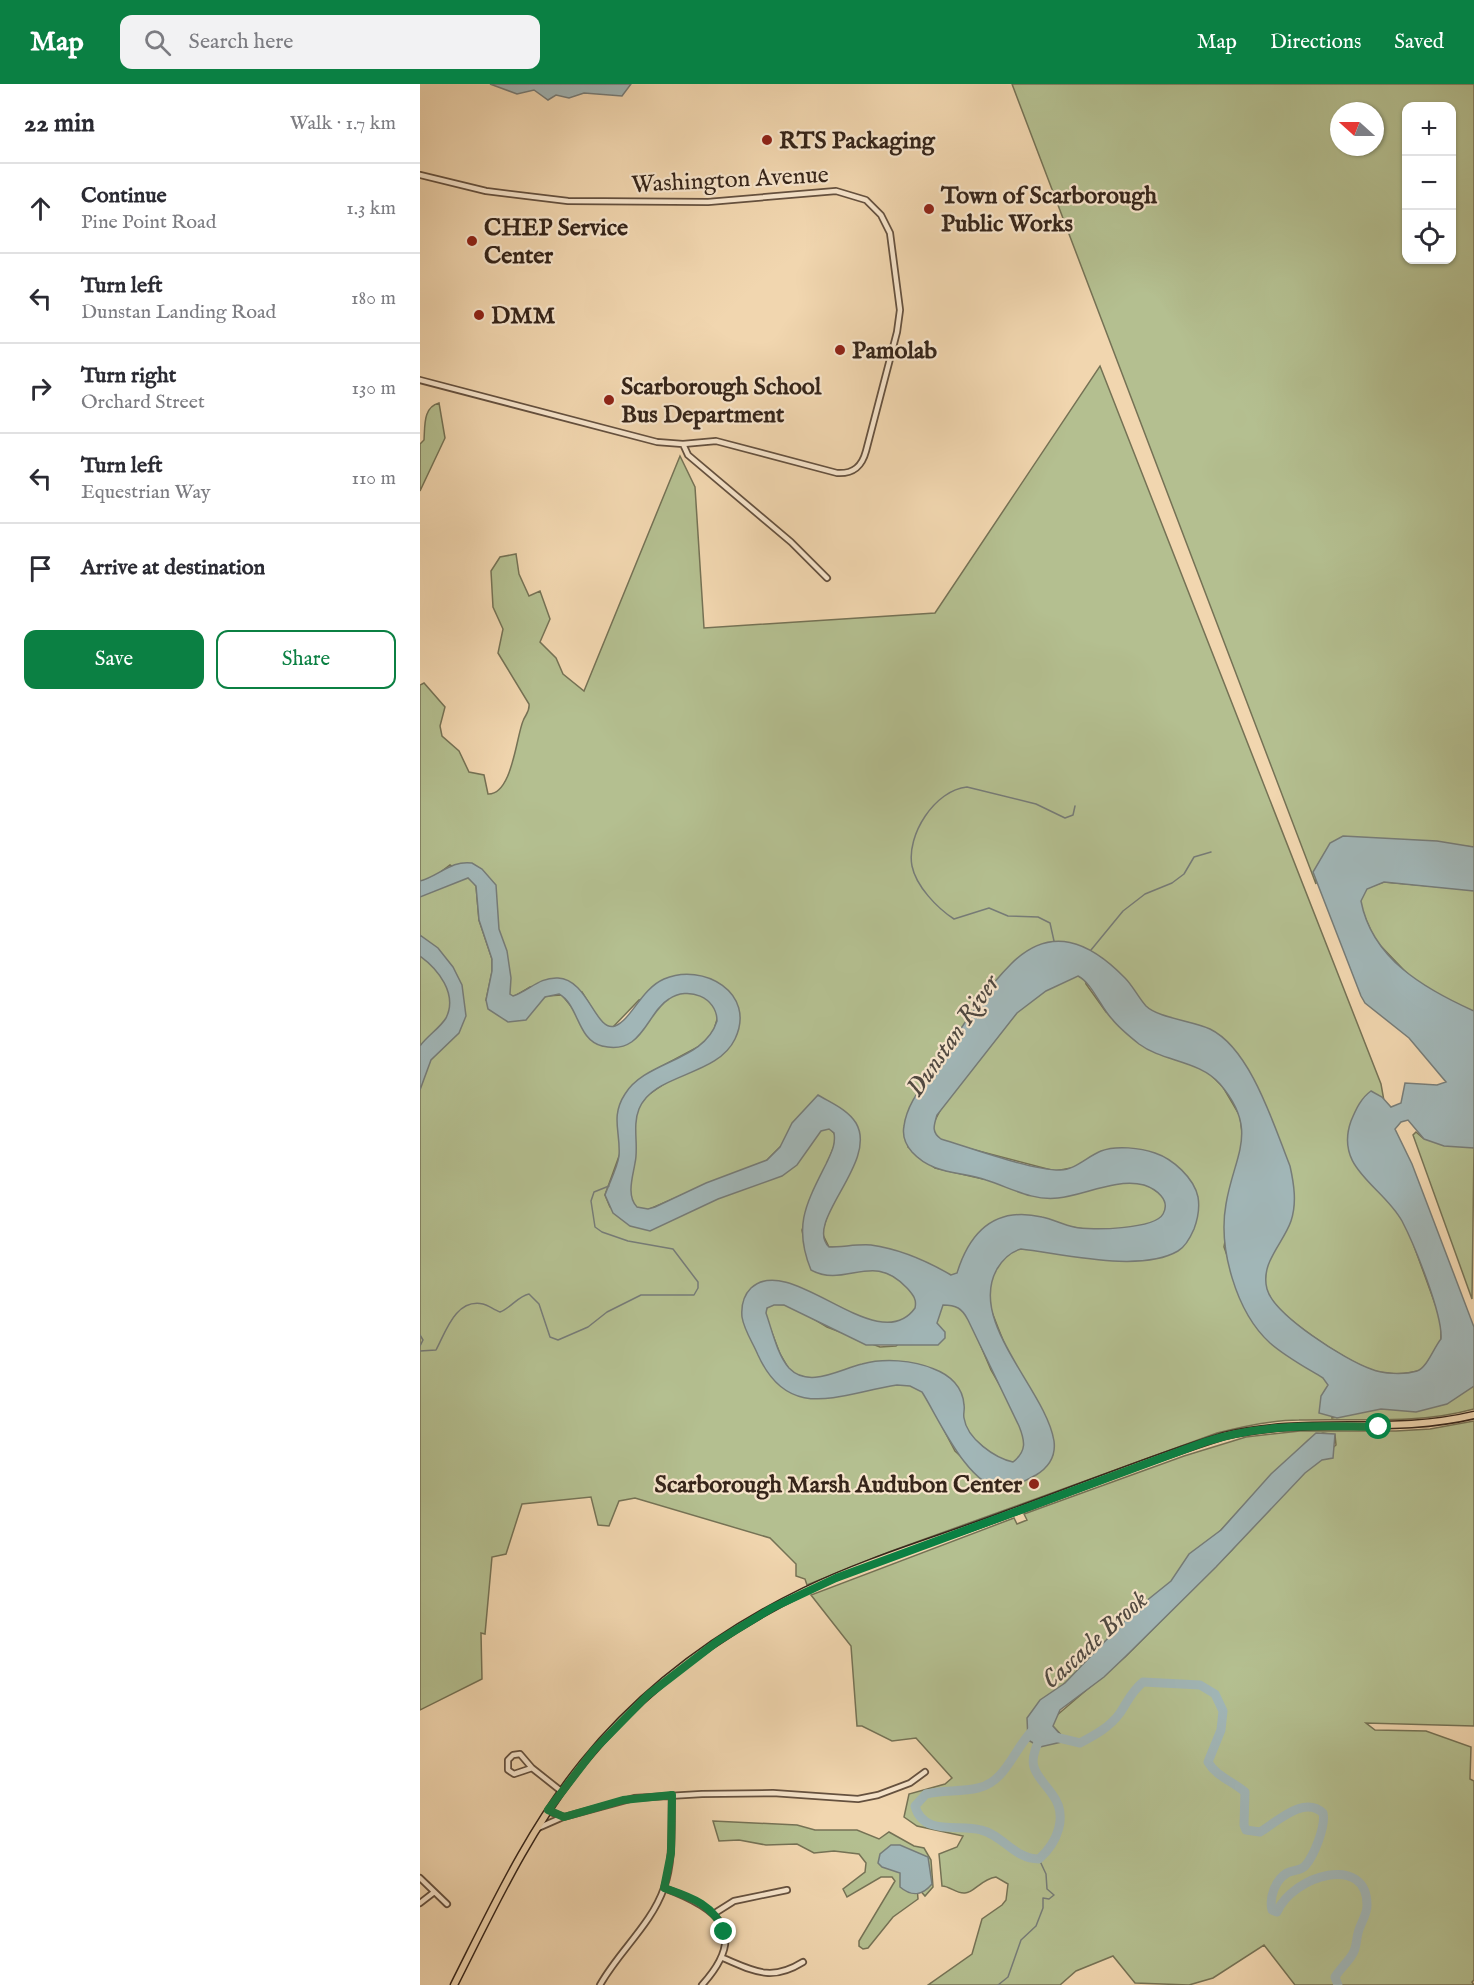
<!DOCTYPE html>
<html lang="en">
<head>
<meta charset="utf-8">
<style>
	:root { --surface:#fff; --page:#f2f2f3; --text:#2b2b33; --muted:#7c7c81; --line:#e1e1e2; --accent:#0b8043 }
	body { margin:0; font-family:"IM FELL English",serif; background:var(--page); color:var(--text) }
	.controls { position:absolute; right:18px; top:18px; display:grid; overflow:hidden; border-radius:12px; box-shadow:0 2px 4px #0004 }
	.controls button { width:54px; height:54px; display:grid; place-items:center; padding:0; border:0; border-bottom:2px solid var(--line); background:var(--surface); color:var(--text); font:30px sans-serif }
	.compass { position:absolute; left:910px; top:18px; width:54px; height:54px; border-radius:50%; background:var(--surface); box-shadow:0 2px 4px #0004; rotate:291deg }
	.stop { position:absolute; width:18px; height:18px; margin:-14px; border:4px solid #0b8043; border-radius:50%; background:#fff }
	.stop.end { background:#0b8043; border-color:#fff; box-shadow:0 2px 6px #0008 }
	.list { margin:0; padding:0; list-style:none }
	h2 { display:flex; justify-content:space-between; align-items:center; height:78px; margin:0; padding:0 24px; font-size:26px }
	h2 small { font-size:20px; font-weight:400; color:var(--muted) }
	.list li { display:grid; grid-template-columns:39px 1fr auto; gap:18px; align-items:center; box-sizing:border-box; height:90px; padding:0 24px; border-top:2px solid var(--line) }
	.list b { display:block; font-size:22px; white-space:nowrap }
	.list p { margin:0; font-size:20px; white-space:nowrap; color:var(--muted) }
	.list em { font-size:20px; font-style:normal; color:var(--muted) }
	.actions { display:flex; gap:12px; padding:18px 24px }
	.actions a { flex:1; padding:14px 0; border:2px solid var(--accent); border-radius:12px; text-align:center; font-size:21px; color:var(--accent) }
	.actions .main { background:var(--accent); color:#fff }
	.icon { flex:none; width:33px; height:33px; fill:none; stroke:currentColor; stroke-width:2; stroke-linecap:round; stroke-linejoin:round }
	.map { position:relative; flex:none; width:1054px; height:1901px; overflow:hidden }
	header { display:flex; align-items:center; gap:36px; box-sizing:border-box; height:84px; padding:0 30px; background:var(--accent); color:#fff }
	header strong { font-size:28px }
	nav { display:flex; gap:33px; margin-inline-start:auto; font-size:21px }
	.search { width:420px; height:54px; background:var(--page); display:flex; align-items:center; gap:15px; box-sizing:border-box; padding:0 21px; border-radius:12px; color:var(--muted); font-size:22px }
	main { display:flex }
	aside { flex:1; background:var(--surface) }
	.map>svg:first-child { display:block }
</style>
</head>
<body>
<header>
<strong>Map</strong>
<div class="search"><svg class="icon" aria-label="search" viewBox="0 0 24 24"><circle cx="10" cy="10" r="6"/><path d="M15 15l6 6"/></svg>Search here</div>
<nav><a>Map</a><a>Directions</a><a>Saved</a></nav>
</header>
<main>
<aside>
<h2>22 min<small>Walk · 1.7 km</small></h2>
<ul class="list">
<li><svg class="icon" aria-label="ahead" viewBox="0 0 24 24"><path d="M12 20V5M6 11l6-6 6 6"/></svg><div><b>Continue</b><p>Pine Point Road</p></div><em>1.3 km</em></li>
<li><svg class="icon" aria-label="left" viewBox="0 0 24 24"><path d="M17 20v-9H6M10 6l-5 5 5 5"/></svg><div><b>Turn left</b><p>Dunstan Landing Road</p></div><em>180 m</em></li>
<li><svg class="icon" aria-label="right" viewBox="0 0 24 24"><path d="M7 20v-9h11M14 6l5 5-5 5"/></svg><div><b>Turn right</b><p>Orchard Street</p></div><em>130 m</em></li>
<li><svg class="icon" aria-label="left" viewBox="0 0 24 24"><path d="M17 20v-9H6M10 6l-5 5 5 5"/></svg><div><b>Turn left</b><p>Equestrian Way</p></div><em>110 m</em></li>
<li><svg class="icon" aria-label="arrive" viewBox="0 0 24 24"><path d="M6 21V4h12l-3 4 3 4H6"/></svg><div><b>Arrive at destination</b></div></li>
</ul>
<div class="actions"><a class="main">Save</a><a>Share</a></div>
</aside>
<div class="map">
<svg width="1054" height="1901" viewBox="0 0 1054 1901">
	<rect width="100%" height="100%" fill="#f1d6af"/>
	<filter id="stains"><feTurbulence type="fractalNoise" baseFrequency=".00333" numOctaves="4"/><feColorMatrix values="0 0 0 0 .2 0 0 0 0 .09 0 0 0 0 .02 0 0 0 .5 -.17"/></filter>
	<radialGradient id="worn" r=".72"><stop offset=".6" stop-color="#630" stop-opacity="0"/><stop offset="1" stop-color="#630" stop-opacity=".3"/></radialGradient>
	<path fill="#b4bf90" stroke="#757255" stroke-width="1.5" fill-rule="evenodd" d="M592,0H1054V763L924,753L896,792V800ZM986,22H1032V176H986ZM919,27H955V63H919Z
		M680,282L961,1000L986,1140L1021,1236V1257L1005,1285C990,1290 974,1291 959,1288C932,1282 871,1240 854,1219C850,1214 847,1208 845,1202L853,1050L726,928L672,869L515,983L511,989L488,1063L515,1084L563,1095L665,1107L712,1090L746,1114V1134L724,1142L678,1147L631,1140L538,1194L445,1163H409L402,1149L435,1041L371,1042L363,1060L345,1078L297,1096L225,1127L214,1123L209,1112C211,1087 209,1041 220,1020C228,1005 284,978 302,968L295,899L219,916L192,944H184L162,908L110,903L90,915L78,852L75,812L30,781L14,793L0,798V601L4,599L25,623L20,642L22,652L39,667L49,688L64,691L68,710C92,711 96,654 103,637C105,631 110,628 109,620L78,569L83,545L73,523L71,487L80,473L96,470L99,490L109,512L120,507L130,535L120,558L136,574L143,590L164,607L260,372L275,403L284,544L515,529Z
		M19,319L25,354L0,407V360L4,356C5,342 3,323 19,319Z
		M46,793L50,794L56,802L59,836L72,875V888L66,916L114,923L126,912L142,911L183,962H194C216,941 245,897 281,911C288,913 295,920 300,925L291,956L229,989L185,1111L190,1123L230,1143L398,1049L408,1040L417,1054L382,1146L384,1156L477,1193L507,1223L468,1244L343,1200L350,1289L455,1302L491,1300L504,1308L535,1367L565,1395L613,1391L586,1264L566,1213L570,1196L588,1163L685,1173L775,1112L651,1084L635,1087L524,1058L515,1051L511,1044L523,1021L605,918L655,890L665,895L666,900L686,928L786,986L803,1003L820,1032L823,1057L804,1163L825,1222L909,1296L912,1334L1054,1300V1325C996,1341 938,1334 879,1336C851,1336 824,1342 797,1349L469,1468L387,1501L385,1495L376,1492V1480L350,1454L215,1414L199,1417L189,1442L178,1441L171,1413L102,1420L86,1470L72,1473L65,1550L61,1549L62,1595L0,1626V811Z
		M964,798L1054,806V931L1003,906L955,856L940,822L941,806Z
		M996,1048L1003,1054L1054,1063L1052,1215L993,1051Z
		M348,1220L371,1221L407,1243L460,1263L476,1262L523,1220H539L549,1234L571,1286L610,1354L599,1378H580L552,1353L504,1282L480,1278L438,1284L393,1296L371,1289L360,1270L345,1230Z
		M1054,1337V1642L946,1639L955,1646L1006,1647L1051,1663L1050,1695L1054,1697V1896L1052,1898L1054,1901H875L844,1861L793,1894L769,1901L715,1899L693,1872L656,1887L640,1901H508L552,1870L562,1835L582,1821L586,1816L588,1800L576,1793C561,1795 554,1809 545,1809C536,1810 530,1802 522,1802L519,1770L537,1763L543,1752L497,1742L484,1733L489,1710L525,1700L532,1694L496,1654L472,1657L442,1642H437L431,1562L391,1511L594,1434L597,1440L607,1436L604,1430L764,1372L826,1353L880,1347H976L1010,1345ZM903,1349L915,1351L916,1361L864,1406L811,1467L705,1573L629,1638L646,1656L635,1658L624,1617C671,1578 715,1536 758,1492C797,1453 830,1410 872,1373C886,1361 884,1355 903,1349Z
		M293,1737L377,1741L395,1746H437L459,1755L469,1748L494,1762L504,1764L511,1776L513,1803L505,1812L497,1803L498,1815L473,1833L448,1864L443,1865L439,1862V1857L475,1797L472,1793H461L427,1813L423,1805L445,1788L446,1779L439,1770L414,1767L394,1769L377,1760L346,1761L319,1756L299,1757Z"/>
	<path fill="#a1b6b7" stroke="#767c78" stroke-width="1.5" fill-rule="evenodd" d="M70,0H211L202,12L164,9L149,14L136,11L128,16L114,6L97,10Z
		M923,752L1017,757L1054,763V807L964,798L947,805L941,817C952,875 1005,905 1054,927V1064L1024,1062L1004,1055L988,1036L981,1038L975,1045L992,1080L1054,1243V1302L1027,1320L996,1328L961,1325L917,1334L899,1329L901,1312L908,1301L903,1294C885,1283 866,1273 850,1259C816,1228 798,1164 806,1120C814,1071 840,1047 800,1000C779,976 743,978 719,960C709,952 699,944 692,935C681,924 672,899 658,892L626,907L597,929L517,1031C514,1041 511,1048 521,1055C551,1064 611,1086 640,1086C655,1086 668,1072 681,1067C696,1061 721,1064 735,1069C753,1075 774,1094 778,1113C780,1124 778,1134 774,1145C771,1152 765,1163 758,1167C720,1189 644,1170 601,1165C590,1168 583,1175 577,1185C547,1238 626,1306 634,1357C636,1372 629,1383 616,1391C606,1396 594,1404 582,1404C548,1403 518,1333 502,1308L490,1302L477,1301C419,1310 369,1339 338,1271C333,1259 324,1246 322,1233C321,1222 323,1212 331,1204C371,1167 458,1276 495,1224C497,1215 493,1211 487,1204C452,1166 426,1205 391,1186C373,1142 386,1120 406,1080C411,1069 416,1061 414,1049L409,1045L401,1047L377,1081L362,1092L298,1115L230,1147L210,1142L193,1129L185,1111C189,1099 197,1085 199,1072C201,1049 190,1033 205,1010C226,976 284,978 297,937C297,913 268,902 249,915C226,929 223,972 182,962C157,956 159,921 139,910L125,913L106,936L88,938L68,925L66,916L72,887V875L59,836L56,802L48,794L0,813V797C19,792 31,776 52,779L62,785L76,801L79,845L87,867L91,894L90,910L93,912C109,907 119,893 138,894C168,895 176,949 195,942C212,935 221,905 244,895C283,878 337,909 315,955C297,993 233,989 219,1025C212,1042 219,1062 215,1079C213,1092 206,1112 217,1123L228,1125L235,1123L286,1099L347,1076L360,1063L372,1039L398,1011C411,1019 427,1025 436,1039C459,1078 383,1138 409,1163C423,1163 437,1160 451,1161C480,1165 507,1177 531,1191L537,1189C550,1147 575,1122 622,1133C633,1135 643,1141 654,1143C671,1147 735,1145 743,1130C751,1116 736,1105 724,1101C696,1094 665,1111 638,1114C612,1117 591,1104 566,1096C540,1087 513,1091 492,1068C486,1061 482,1052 484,1042C487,1019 504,1000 516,982C540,947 561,910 591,880C631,840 670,858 705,894C713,902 718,913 726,922C738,934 774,937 790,945C831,965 854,1042 870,1082C874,1100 877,1119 871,1137C863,1160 840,1179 847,1205C854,1231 925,1276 951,1285C963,1290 984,1291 997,1287C1007,1284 1014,1263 1021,1255C1023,1231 994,1160 982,1137C962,1101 914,1085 931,1037C936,1025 941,1014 951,1007L962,1013L971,1023L981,1019L985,999L1017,1001L1026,998L989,954L945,919L941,912L893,788L910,759ZM354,1221H364L446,1261H518L525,1254V1248L517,1239L523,1221C536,1221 542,1224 548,1236L599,1342C605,1357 607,1367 593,1378C575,1374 547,1355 544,1334C543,1330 545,1325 544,1321C543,1303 530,1291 514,1285C493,1276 464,1274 442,1280C420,1285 389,1305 369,1284C357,1270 352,1246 346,1229L347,1224Z
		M0,851L18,864L33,883L42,901L46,932L39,949L11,976L0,1006V962C7,952 20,944 26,934C38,910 18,885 0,872Z
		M896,1349L915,1350L913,1374L902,1376L885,1389L796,1483L706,1572L684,1593L640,1626L633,1642L646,1657L620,1663L608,1656L607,1634L620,1616L645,1599L715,1526L751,1497L769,1470L801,1446L851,1390Z
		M471,1761H480L508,1773L512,1800C502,1812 492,1813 480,1803V1789L462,1783L458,1779L460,1770Z"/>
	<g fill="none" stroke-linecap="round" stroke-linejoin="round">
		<path stroke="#767c78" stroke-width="1.5" d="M634,857L630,839L618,833L588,832L569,824L534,835C517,824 496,802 492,782C486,751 515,706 547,703L616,720L645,734L653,731L655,722
			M671,866L703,827L725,810L752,799L764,790L774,773L791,768
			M0,1251L3,1256L0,1262
			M0,1267L16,1266C25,1250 35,1214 63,1220C68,1221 74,1226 80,1228C91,1224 98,1212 109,1210L119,1220L130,1253L138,1256L168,1243L187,1228L221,1211H274L278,1204V1198L253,1165L208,1157L182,1148L175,1143L171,1117L174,1108L189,1102
			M578,1901L588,1893L601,1856L616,1842L623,1824V1814L629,1815L634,1811L627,1805L626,1790L619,1775"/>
		<path stroke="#a1b6b7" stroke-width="9" d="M616,1643C595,1661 587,1698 558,1704C541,1708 523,1706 506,1710L495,1722C503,1752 538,1740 561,1746C583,1751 594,1775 619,1775C637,1759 649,1732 632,1710C626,1701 617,1693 614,1683C611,1674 617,1660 621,1652
			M635,1653L660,1659C675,1651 690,1643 700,1629C708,1617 711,1608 723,1598L780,1601L795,1610L803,1627L801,1646L788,1678C796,1692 812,1697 825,1708L824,1741L826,1746L840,1748C857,1738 884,1711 903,1729C906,1742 894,1772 885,1782C880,1787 873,1786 867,1789C855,1796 849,1814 852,1826L857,1828C873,1791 948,1769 947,1822C947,1831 940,1840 938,1849C936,1856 937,1864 932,1871C927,1879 920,1885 915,1893L918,1901"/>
		<defs>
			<path id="minor" d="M0,91L66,107L148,117L288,118L416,107L446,116L461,131L470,149L480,226L477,248L446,367C442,382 434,390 417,389L296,357L263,360
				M0,296L237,358L263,360L268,371L371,458L407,494
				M100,1670L112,1684L94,1690L88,1686V1676L93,1671Z
				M112,1684L141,1707
				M128,1727L144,1733L214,1714L282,1710L353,1709L438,1715L458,1711L490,1699L505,1688
				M118,1744L143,1733
				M0,1794L27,1820
				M244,1804C298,1824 330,1848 282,1901
				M0,1819L13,1809
				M295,1829L314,1817L367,1806
				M303,1874C334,1887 351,1898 383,1878
				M180,1901C199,1867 231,1841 244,1804C254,1775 251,1741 252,1711"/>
			<path id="major" d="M34,1901C73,1824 108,1747 163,1679C223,1605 301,1548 385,1507C449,1476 519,1456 585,1431C658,1405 730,1375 804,1352C887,1332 971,1351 1054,1331"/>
		</defs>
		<use href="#minor" stroke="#65513f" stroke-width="8"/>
		<use href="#major" stroke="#36251a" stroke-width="9"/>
		<use href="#minor" stroke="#f6e4cb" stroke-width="4.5"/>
		<use href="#major" stroke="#f1d6af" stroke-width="6"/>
	</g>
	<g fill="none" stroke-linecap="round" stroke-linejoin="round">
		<path stroke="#0b8043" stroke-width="8" d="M304,1848C294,1820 270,1813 244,1804L251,1769L252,1711L203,1716L144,1733L128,1726L174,1666L228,1611L298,1557L352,1524L416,1494L785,1358C843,1339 899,1342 959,1343"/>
	</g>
	<g fill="#8f2418" stroke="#f6e4cb" stroke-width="2">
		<circle cx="347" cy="56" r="6"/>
		<circle cx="509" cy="125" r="6"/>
		<circle cx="52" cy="157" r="6"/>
		<circle cx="59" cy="231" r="6"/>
		<circle cx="420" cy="266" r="6"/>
		<circle cx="189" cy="316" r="6"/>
		<circle cx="614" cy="1400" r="6"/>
	</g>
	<g text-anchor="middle" stroke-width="4.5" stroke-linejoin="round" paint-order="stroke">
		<g font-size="24" font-weight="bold" fill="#36251a" stroke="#f6e4cb" text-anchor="start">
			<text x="359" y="64">RTS Packaging</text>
			<text x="521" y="119">Town of Scarborough<tspan x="521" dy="28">Public Works</tspan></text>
			<text x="64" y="151">CHEP Service<tspan x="64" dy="28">Center</tspan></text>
			<text x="71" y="239">DMM</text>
			<text x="432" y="274">Pamolab</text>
			<text x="201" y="310">Scarborough School<tspan x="201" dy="28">Bus Department</tspan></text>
			<text x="602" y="1408" text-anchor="end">Scarborough Marsh Audubon Center</text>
		</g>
		<g font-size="24" fill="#36251a" stroke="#f6e4cb">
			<text transform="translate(310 95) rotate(-3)" y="8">Washington Avenue</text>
		</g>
		<g font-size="26" font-style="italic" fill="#514941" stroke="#f6e4cb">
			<text transform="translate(532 951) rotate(-55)" y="9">Dunstan River</text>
			<text transform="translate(674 1555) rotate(-42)" y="9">Cascade Brook</text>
		</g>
	</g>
	<rect width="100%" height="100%" filter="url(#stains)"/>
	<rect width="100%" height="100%" fill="url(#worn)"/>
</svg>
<div class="controls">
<button>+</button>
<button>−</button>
<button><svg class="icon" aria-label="locate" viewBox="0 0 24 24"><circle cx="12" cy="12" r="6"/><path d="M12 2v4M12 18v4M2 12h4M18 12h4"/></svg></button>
</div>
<svg class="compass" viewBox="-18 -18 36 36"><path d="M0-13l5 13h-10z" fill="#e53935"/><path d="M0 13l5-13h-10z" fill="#7c7c81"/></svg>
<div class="stop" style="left:959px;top:1343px"></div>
<div class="stop end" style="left:304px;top:1848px"></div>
</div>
</main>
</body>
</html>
